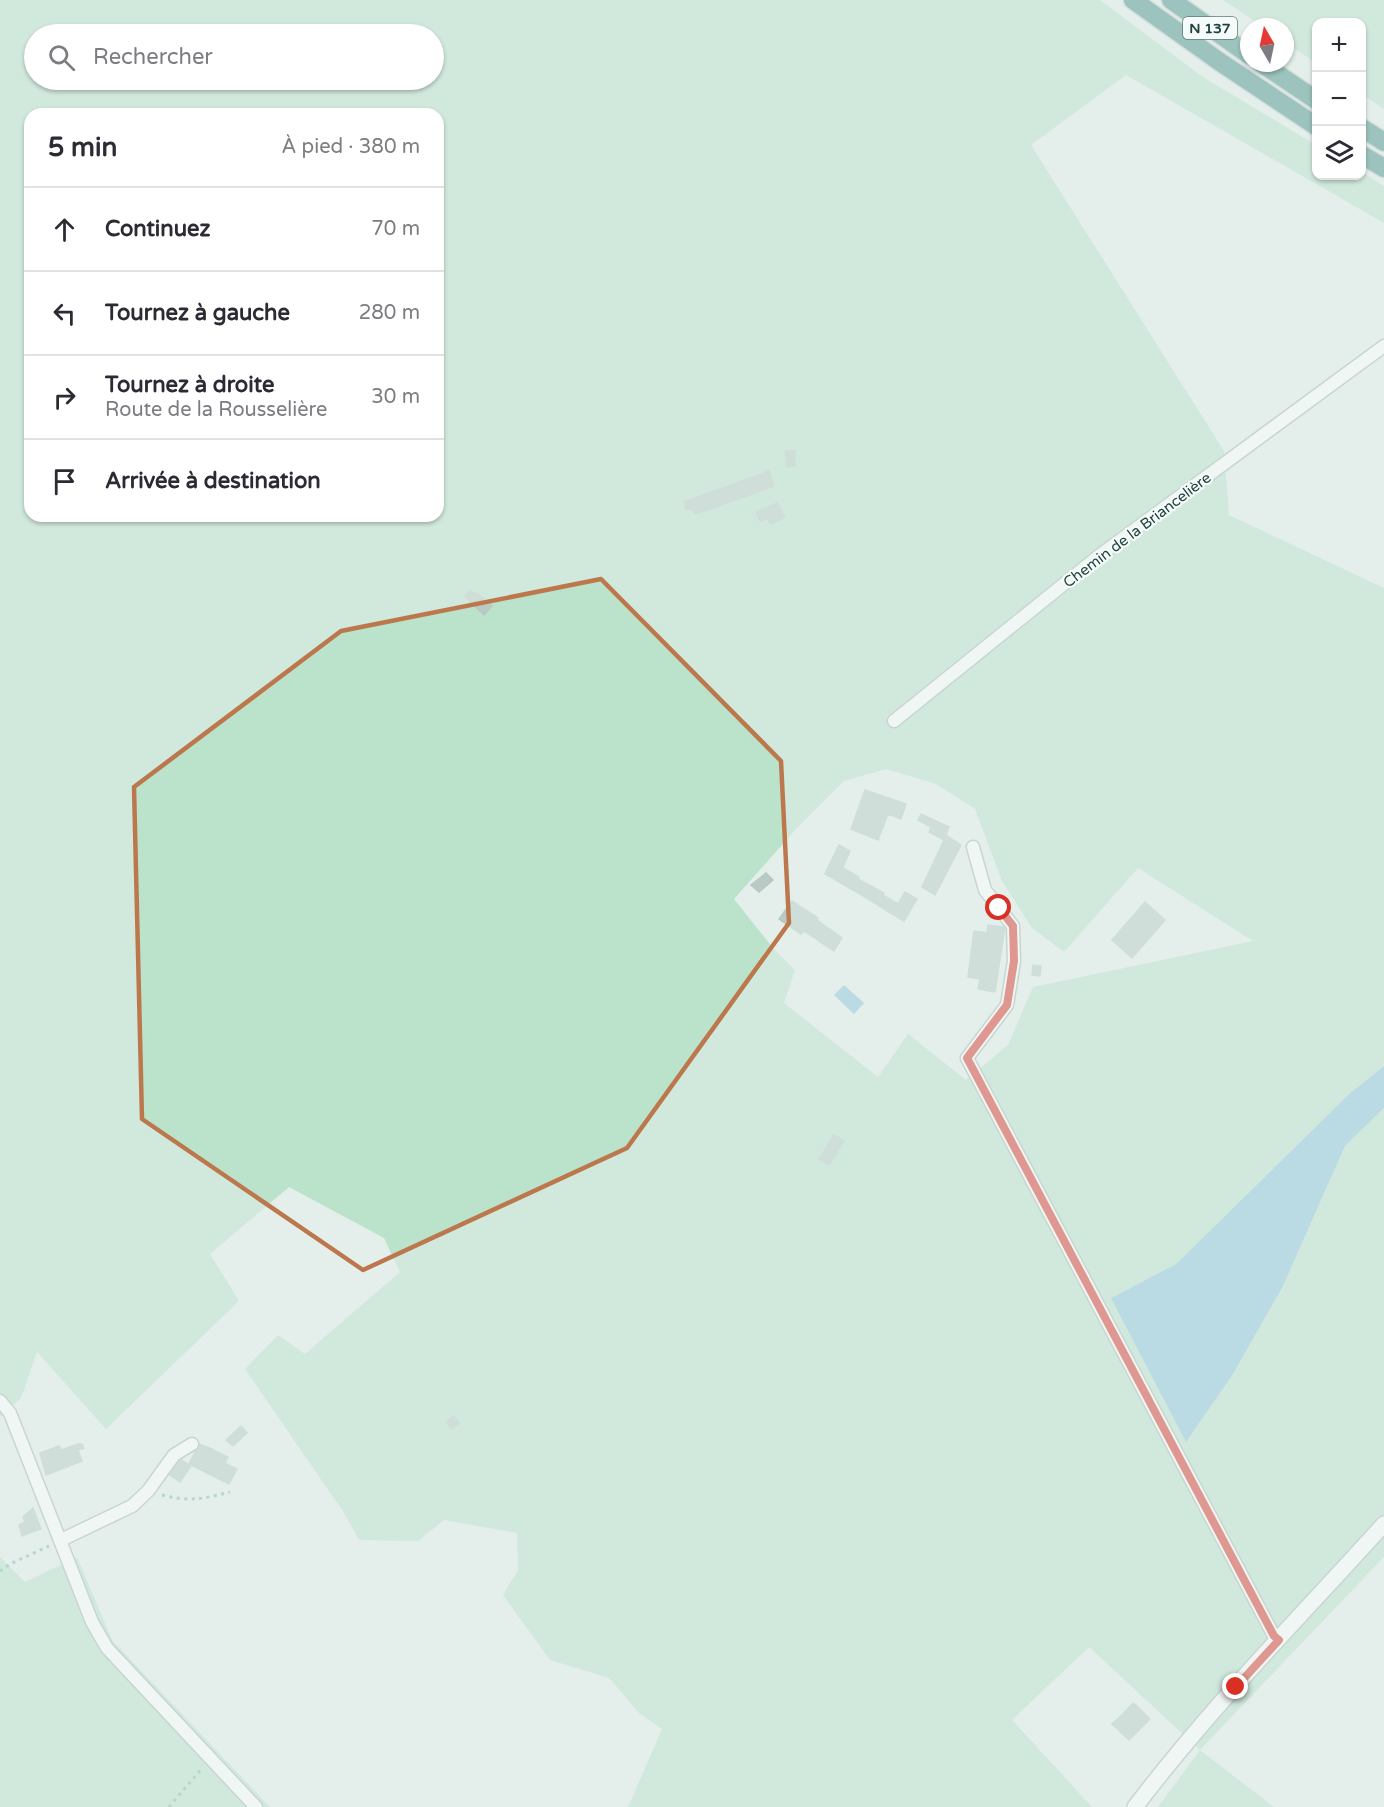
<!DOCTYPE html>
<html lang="fr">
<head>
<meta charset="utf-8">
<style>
	:root { --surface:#fff; --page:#f7f7f7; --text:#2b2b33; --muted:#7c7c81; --line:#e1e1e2 }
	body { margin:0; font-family:"Varela Round",sans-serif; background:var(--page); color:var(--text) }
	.controls { position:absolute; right:18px; top:18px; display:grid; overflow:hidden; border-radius:12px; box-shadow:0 2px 4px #0004 }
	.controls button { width:54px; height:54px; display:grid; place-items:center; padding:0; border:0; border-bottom:2px solid var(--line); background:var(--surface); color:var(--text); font:30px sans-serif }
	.compass { position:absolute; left:1240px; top:18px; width:54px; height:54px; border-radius:50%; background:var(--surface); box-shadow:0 2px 4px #0004; rotate:351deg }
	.stop { position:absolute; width:18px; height:18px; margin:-14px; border:4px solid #d93025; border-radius:50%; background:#fff }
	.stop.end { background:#d93025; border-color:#fff; box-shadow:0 2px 6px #0008 }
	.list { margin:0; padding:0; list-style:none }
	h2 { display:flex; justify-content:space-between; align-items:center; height:78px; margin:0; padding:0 24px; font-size:26px }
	h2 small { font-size:20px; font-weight:400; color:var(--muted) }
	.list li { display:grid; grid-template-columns:39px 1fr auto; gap:18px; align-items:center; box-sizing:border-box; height:84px; padding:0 24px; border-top:2px solid var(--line) }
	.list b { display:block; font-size:22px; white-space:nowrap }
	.list p { margin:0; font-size:20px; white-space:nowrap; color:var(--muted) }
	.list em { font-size:20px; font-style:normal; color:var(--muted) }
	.icon { flex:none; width:33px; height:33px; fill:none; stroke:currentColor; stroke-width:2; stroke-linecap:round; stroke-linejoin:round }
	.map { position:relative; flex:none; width:1384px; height:1807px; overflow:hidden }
	.search { position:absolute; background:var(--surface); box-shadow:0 2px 4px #0004; left:24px; top:24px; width:420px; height:66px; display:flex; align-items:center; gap:15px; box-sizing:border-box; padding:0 21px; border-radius:33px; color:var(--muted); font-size:22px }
	.panel { position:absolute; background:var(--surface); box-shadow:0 2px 4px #0004; left:24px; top:108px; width:420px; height:414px; border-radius:18px }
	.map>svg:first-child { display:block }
</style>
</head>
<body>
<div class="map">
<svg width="1384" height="1807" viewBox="0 0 1384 1807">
	<rect width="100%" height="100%" fill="#e4efeb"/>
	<path fill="#bbe2ca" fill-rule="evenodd" d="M0,0H1100L1203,77L1316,145V176H1362V172L1384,186V223L1126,75L1031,145L1224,451L1229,515L1384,588V1066L1349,1094L1176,1264L1111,1298L1283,1286L1345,1146L1384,1108V1557L1200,1750L1274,1807H1158L1200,1750L1089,1647L1012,1720L1092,1807H628L662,1729L639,1713L609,1678L550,1660L503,1595L518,1570L517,1533L444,1520L418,1541L359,1540L344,1513L245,1369L278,1335L305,1354L400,1272L384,1238L289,1187L210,1254L239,1301L106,1429L37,1352L21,1398L0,1417ZM34,34H434V80H34ZM30,114H438V516H30ZM886,769L936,784L975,809L1002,881L1032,928L1064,952L1138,868L1253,941L1033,987L1008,1045L966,1080L908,1034L878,1077L784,1003L795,970L773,948L734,899L797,828L844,781Z
		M1223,0H1384V109L1362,94V22H1316V63L1285,42V27H1263Z
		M0,1557L25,1582L77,1557L112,1640L270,1807H0Z"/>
	<path fill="#87c4d9" d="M844,985L864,1003L854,1014L834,995Z
		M1384,1066V1108L1345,1146L1283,1286L1233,1374L1186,1442L1111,1298L1176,1264L1349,1094Z"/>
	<path fill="#b9cac5" stroke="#b6cac3" stroke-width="1.5" d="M795,450V466L787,467L785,451Z
		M769,471L774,486L696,514L692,509L686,510L684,502Z
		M777,503L785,517L771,524L767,519L760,521L756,513Z
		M470,590L476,594L477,593L492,606L484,615L465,597Z
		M865,790L906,804L901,819L888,814L878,840L851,829Z
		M921,814L949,827L946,835L961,845L935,895L922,887L944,840L929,832L931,827L918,820Z
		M839,845L850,851L843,867L831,861Z
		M831,861L859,877L858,879L871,886L865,897L825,874Z
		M766,873L773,880L759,892L751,885Z
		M871,886L884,893L883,895L898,904L892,914L865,897Z
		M905,892L917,899L904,921L892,914Z
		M792,901L818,918L817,920L842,938L834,951L804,931L801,934L779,919Z
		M1145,902L1165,920L1132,958L1112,940Z
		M988,925L1005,927L995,992L978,989L980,979L968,977L974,931L987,933Z
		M1033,965L1041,966L1040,976L1032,975Z
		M834,1135L844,1141L829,1165L819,1159Z
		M454,1416L459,1423L451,1429L446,1422Z
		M241,1426L247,1433L233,1446L226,1440Z
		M78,1444H82L84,1448L78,1450L82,1461L46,1475L40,1453L59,1446L61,1450Z
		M199,1444L212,1449L201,1470L189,1464Z
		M212,1449L217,1452L214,1458L237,1469L229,1484L201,1470Z
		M217,1452L228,1457L225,1463L214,1458Z
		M180,1459L191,1466L180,1482L170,1475Z
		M33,1508L41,1529L29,1533L23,1517Z
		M25,1522L29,1533L22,1536L19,1525Z
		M1133,1703L1137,1706L1126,1717L1123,1714Z
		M1137,1706L1150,1719L1129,1740L1112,1724L1123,1714L1126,1717Z"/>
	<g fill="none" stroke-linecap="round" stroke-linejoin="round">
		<defs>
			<path id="minor" d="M894,721L1100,555L1384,346
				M973,847L985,890L1013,926L1014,961L1007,1005L967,1058L1274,1636L1279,1640
				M0,1401L10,1413L92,1622L107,1648L256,1807
				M61,1540L132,1506L148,1491L174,1455L192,1444"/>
			<path id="tertiary" d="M1135,1807C1211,1707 1300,1617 1384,1524"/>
			<path id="trunk" d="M1133,0L1220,62L1316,126
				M1171,0L1249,55
				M1261,63L1316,100
				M1362,128L1384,142
				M1362,155L1384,168"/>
		</defs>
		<use href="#minor" stroke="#a6b8b4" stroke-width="15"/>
		<use href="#tertiary" stroke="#a6b8b4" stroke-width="18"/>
		<use href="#trunk" stroke="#c1cac9" stroke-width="21"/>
		<path stroke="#81b6ab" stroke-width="3" stroke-dasharray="3 4.5" stroke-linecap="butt" d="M162,1495C189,1502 203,1499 230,1492
			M0,1571L10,1564L49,1546
			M169,1807L203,1767"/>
		<use href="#minor" stroke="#fff" stroke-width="12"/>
		<use href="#tertiary" stroke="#fff" stroke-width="15"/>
		<use href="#trunk" stroke="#468e86" stroke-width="18"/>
	</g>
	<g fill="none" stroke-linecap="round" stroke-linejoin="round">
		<path stroke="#d93025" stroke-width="8" d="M999,908L1013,926L1014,961L1007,1005L967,1058L1274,1636L1279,1640L1236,1687"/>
	</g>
	<path d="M0 0H1384V1807H0ZM601,579L781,761L789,923L627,1148L363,1270L142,1119L134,787L341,631Z" fill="#e4efeb" fill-opacity=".55" fill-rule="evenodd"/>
	<path fill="none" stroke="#bc784c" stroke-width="4.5" stroke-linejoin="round" d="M601,579L781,761L789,923L627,1148L363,1270L142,1119L134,787L341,631Z"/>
	<g text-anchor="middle" stroke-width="4.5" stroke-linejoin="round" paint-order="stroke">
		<rect fill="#f5fbf9" stroke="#617a76" stroke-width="1.5" x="1183" y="17" width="54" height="22" rx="4.5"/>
		<g font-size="14" font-weight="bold" fill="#21433e">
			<text x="1210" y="33">N 137</text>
		</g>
		<g font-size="15" fill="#21433e" stroke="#f5fbf9">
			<text transform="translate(1137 530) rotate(-37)" y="5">Chemin de la Briancelière</text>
		</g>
	</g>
</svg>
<div class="controls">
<button>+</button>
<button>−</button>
<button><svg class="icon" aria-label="layers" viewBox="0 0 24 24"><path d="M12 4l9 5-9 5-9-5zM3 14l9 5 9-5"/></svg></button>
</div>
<svg class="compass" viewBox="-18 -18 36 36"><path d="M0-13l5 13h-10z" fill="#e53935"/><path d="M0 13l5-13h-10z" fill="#7c7c81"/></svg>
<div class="stop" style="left:999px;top:908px"></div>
<div class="stop end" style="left:1236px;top:1687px"></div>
<div class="search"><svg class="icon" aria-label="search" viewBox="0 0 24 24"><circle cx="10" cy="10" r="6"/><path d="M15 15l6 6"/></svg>Rechercher</div>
<section class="panel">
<h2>5 min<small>À pied · 380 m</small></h2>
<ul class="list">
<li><svg class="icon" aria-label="ahead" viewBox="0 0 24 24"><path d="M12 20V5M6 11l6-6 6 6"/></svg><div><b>Continuez</b></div><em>70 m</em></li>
<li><svg class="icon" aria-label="left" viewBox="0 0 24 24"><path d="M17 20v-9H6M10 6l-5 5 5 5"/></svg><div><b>Tournez à gauche</b></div><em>280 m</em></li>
<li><svg class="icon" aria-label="right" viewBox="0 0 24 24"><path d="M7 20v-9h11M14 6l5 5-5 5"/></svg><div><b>Tournez à droite</b><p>Route de la Rousselière</p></div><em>30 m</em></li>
<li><svg class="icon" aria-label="arrive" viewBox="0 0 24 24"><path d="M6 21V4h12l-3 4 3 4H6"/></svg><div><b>Arrivée à destination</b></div></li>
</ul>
</section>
</div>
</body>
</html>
